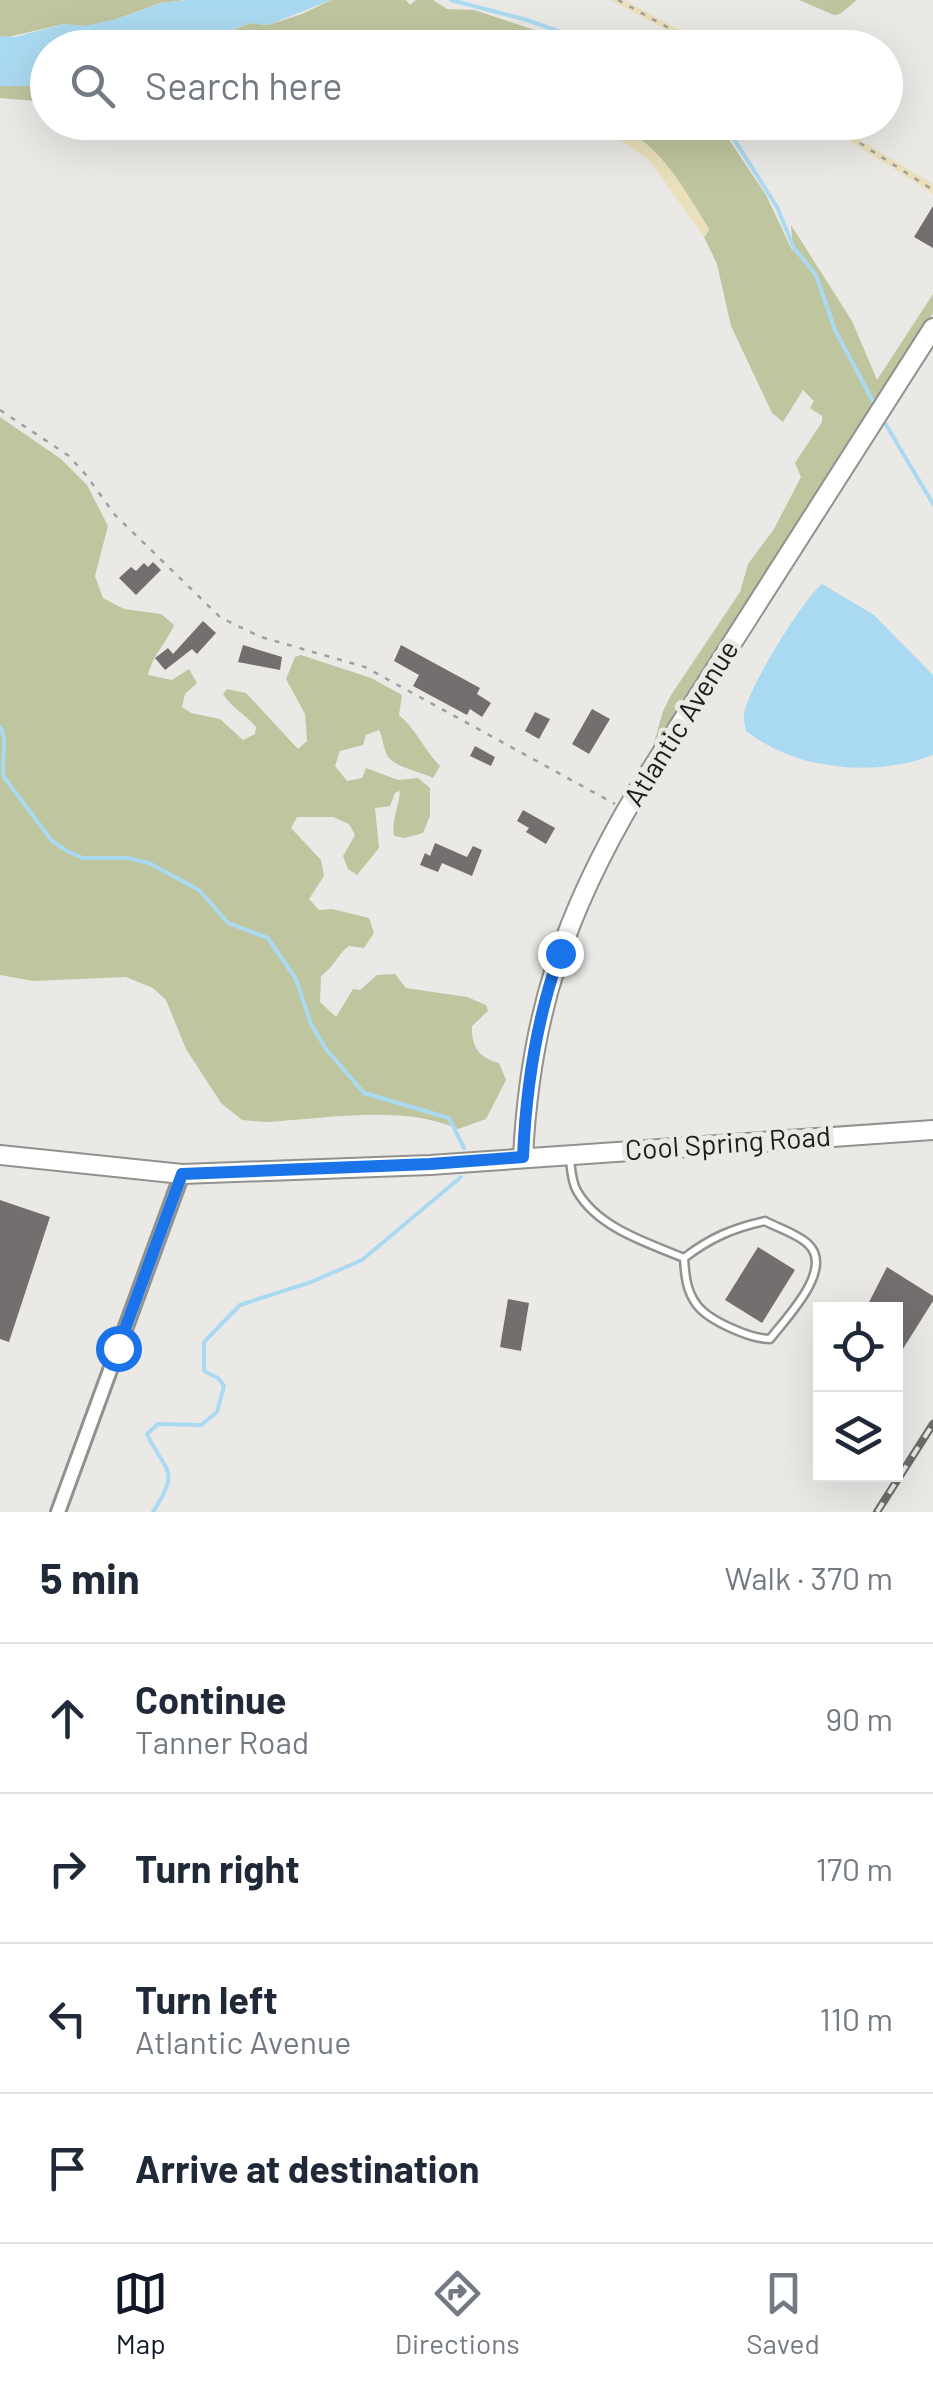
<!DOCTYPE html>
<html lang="en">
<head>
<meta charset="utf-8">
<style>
	:root { --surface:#fff; --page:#f2f2f3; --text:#1f2937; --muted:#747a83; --line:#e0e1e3; --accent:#111827 }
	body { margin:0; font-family:Barlow,sans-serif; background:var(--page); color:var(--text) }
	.controls { position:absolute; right:30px; bottom:30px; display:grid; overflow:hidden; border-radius:0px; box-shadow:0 10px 40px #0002 }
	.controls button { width:90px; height:90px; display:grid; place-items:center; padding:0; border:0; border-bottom:2px solid var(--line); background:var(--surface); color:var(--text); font:50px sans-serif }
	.stop { position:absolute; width:30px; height:30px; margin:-22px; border:8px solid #1a73e8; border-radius:50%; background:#fff }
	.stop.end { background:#1a73e8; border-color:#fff; box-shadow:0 2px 10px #0008 }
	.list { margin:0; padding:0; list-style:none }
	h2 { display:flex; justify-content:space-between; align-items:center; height:130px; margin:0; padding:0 40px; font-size:42px }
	h2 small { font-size:32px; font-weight:400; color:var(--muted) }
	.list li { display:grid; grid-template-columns:65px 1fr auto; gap:30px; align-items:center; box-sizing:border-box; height:150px; padding:0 40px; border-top:2px solid var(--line) }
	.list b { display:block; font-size:38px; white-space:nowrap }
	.list p { margin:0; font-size:32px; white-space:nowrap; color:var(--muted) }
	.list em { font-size:32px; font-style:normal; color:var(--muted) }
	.icon { flex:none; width:55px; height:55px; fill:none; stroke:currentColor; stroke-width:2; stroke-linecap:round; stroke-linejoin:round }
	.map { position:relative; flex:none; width:933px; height:1512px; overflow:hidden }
	.search { position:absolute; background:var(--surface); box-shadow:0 10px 40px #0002; left:30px; right:30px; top:30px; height:110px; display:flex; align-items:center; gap:25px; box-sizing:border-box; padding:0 35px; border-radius:55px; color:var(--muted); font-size:38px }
	.sheet { height:730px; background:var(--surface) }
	nav { display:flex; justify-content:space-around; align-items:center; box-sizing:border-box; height:140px; border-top:2px solid var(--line); background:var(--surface); font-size:28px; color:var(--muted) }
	nav a { display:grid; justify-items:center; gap:5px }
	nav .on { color:var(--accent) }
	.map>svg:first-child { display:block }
</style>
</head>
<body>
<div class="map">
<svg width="933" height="1512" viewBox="0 0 933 1512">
	<rect width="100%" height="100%" fill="#ebe9e6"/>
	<path fill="#bfc59f" d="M0,0H186L161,3L111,21L86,26L64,24L8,37L0,36Z
		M331,0H406L410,5L416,0H433L447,9L474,10L587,47L189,48L250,23L268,25L302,14Z
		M799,0H857L840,14L834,15Z
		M0,86H47V102L0,98Z
		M315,123H355C322,138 290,138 254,131Z
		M609,123H718L766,195L793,252L791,225L852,321L877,380L933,294V313L649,760L663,711L671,695L740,592L748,564L774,529L801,477L795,463L822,422V416L810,408L814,401L803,390L783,422L772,413L731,326L717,264L704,237L709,229C680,181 659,151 609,123Z
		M0,417L61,459L87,485L108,526L95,576L103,598L124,609L161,614L174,625C166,644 153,654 148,675L172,680L189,669L197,683L185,694L182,707L191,713L220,719L243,740L255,734L256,727C245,714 232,708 223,694L227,689L246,693L298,749L307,741L305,714L286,679L295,657L301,655L371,678L402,695L399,715C417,730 424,750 440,766L433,778C420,771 394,768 387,755C383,747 383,738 379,730L366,735L363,745L340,751L335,766L347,781L362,778L366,768L398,780L418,778L430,788V816L423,833L404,838L394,836C391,822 399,806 400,791L395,793L390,806L375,808L379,848L357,875L348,869L343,856L355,835L349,824L333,817H297L291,828L321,860L324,876L309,899L319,910L332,909L369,918L374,933L364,948L349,946C336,956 336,965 321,976L320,1002L336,1017L353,989L360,990L377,975L395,974L406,988L467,997L486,1005L488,1011L472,1026C471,1046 479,1058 499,1063L506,1080L486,1119L458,1129C402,1104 326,1119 265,1122L242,1120L221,1103L186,1049L166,1000L153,988L126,977L33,981L0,975Z"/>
	<path fill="#eae0bb" d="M610,0H625L710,47H699Z
		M595,123C649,122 685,189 709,230L704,237L649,160Z
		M822,123H832L933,184V194Z"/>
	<path fill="#aadaf1" d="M186,0H331L268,25L250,23L217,35L196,47L48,48L47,86H0V36L15,37L64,24L86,26L120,18L162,3Z
		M822,584L874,615L933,675V755C874,778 796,770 746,731C745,725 743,720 744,715C746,691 803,599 822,584Z"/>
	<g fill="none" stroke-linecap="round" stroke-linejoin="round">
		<path stroke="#aadaf1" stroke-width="4" d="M451,0L527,20L605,48
			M723,122L777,207L794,248L816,275L835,330L875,405
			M882,418L933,504
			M0,727C9,742 0,760 4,777L52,841L67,851L83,858H128L149,863L199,890L228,923L268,938L296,979L311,1024L326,1049L364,1093L449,1118L464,1148
			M153,1512C181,1468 166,1474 147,1434L158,1424L201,1425L217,1412L224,1386L218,1378L204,1371V1342L240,1305L311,1282L362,1260L461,1177"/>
	</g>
	<path fill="#736f6e" d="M933,206V248L914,237Z
		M153,562L161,570L136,595L119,578L131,567L136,571L144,563L148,567Z
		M203,621L216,633L197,654L192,649L165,670L155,658L168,648L173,654Z
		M243,645L282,657L280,670L238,662Z
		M401,645L480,688L477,694L491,703L482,717L470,709L467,715L413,686L419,675L394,661Z
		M592,709L610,719L589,754L572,744Z
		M535,712L550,719L539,739L525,731Z
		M475,746L495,757L491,766L470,756Z
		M523,810L555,828L546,844L526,832L529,828L517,821Z
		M435,843L467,857L473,846L482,850L472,876L442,863L438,872L420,865L425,853L430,856Z
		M0,1200L50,1217L9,1342L0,1339Z
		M758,1247L795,1270L762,1323L725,1300Z
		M887,1267L933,1296V1301L896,1360V1310H865Z
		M508,1299L529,1303L521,1351L500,1347Z"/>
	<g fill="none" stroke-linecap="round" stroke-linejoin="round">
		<defs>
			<path id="lane" d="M570,1160C571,1169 572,1183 577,1191C598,1228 648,1243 684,1258
				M765,1221C778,1228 798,1234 808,1244C835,1269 786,1318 770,1339C751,1339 709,1321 697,1305C686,1291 685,1274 684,1258C710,1238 733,1228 765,1221Z"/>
			<path id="street" d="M58,1512L182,1174"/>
			<path id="secondary" d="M0,1155L182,1174L430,1165L933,1130
				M523,1157C530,1015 565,913 637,792L933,328"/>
		</defs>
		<use href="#lane" stroke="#92918e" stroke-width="11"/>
		<use href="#street" stroke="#92918e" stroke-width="18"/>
		<use href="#secondary" stroke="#92918e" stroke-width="22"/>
		<path stroke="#a09f9d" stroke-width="2.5" stroke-dasharray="5 8" stroke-linecap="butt" d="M618,0L705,48
			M827,122L933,190
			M0,410L69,456L86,475L115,515L221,618L261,637L365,667L615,804"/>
		<use href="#lane" stroke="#fff" stroke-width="6"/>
		<use href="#street" stroke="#fff" stroke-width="12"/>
		<use href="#secondary" stroke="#fff" stroke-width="18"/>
		<defs>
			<path id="rail" d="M877,1512L933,1424"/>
		</defs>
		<use href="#rail" stroke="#6d6c6a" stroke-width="8"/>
		<use href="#rail" stroke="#ebe9e6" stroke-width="4" stroke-dasharray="11" stroke-linecap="butt"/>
	</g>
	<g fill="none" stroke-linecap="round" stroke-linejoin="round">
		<path stroke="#1a73e8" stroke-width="12" d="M118,1348L182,1174L430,1164L523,1157C526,1086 536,1020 560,953"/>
	</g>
	<g text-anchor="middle" stroke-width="10" stroke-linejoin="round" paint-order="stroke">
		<g font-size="28" fill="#1b1b1a" stroke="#ebe9e6">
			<text transform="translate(681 723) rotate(-58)" y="10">Atlantic Avenue</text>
			<text transform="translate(728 1143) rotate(-4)" y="10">Cool Spring Road</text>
		</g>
	</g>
</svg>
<div class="controls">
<button><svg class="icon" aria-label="locate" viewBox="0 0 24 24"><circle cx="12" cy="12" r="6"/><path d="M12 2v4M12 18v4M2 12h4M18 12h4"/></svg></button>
<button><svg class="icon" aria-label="layers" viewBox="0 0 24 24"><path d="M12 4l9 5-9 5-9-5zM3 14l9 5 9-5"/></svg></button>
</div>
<div class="stop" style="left:118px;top:1348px"></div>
<div class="stop end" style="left:560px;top:953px"></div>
<div class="search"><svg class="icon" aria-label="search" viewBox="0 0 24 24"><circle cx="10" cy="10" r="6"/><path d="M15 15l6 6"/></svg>Search here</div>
</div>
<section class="sheet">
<h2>5 min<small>Walk · 370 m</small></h2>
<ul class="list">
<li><svg class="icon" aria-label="ahead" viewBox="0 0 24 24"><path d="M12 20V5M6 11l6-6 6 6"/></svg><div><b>Continue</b><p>Tanner Road</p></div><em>90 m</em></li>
<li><svg class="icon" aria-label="right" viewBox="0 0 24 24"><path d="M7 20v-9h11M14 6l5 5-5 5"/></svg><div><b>Turn right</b></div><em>170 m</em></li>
<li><svg class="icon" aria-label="left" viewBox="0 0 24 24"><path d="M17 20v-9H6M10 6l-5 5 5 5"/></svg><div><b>Turn left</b><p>Atlantic Avenue</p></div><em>110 m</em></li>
<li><svg class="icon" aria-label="arrive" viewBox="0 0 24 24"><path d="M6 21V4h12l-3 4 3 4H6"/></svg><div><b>Arrive at destination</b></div></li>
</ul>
</section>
<nav>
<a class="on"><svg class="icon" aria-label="map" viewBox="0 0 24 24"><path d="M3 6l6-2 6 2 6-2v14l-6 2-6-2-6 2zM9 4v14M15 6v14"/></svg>Map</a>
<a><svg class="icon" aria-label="directions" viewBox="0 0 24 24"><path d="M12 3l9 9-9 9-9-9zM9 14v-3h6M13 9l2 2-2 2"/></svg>Directions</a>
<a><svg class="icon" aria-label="saved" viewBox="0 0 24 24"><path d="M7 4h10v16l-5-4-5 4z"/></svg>Saved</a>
</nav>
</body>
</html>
